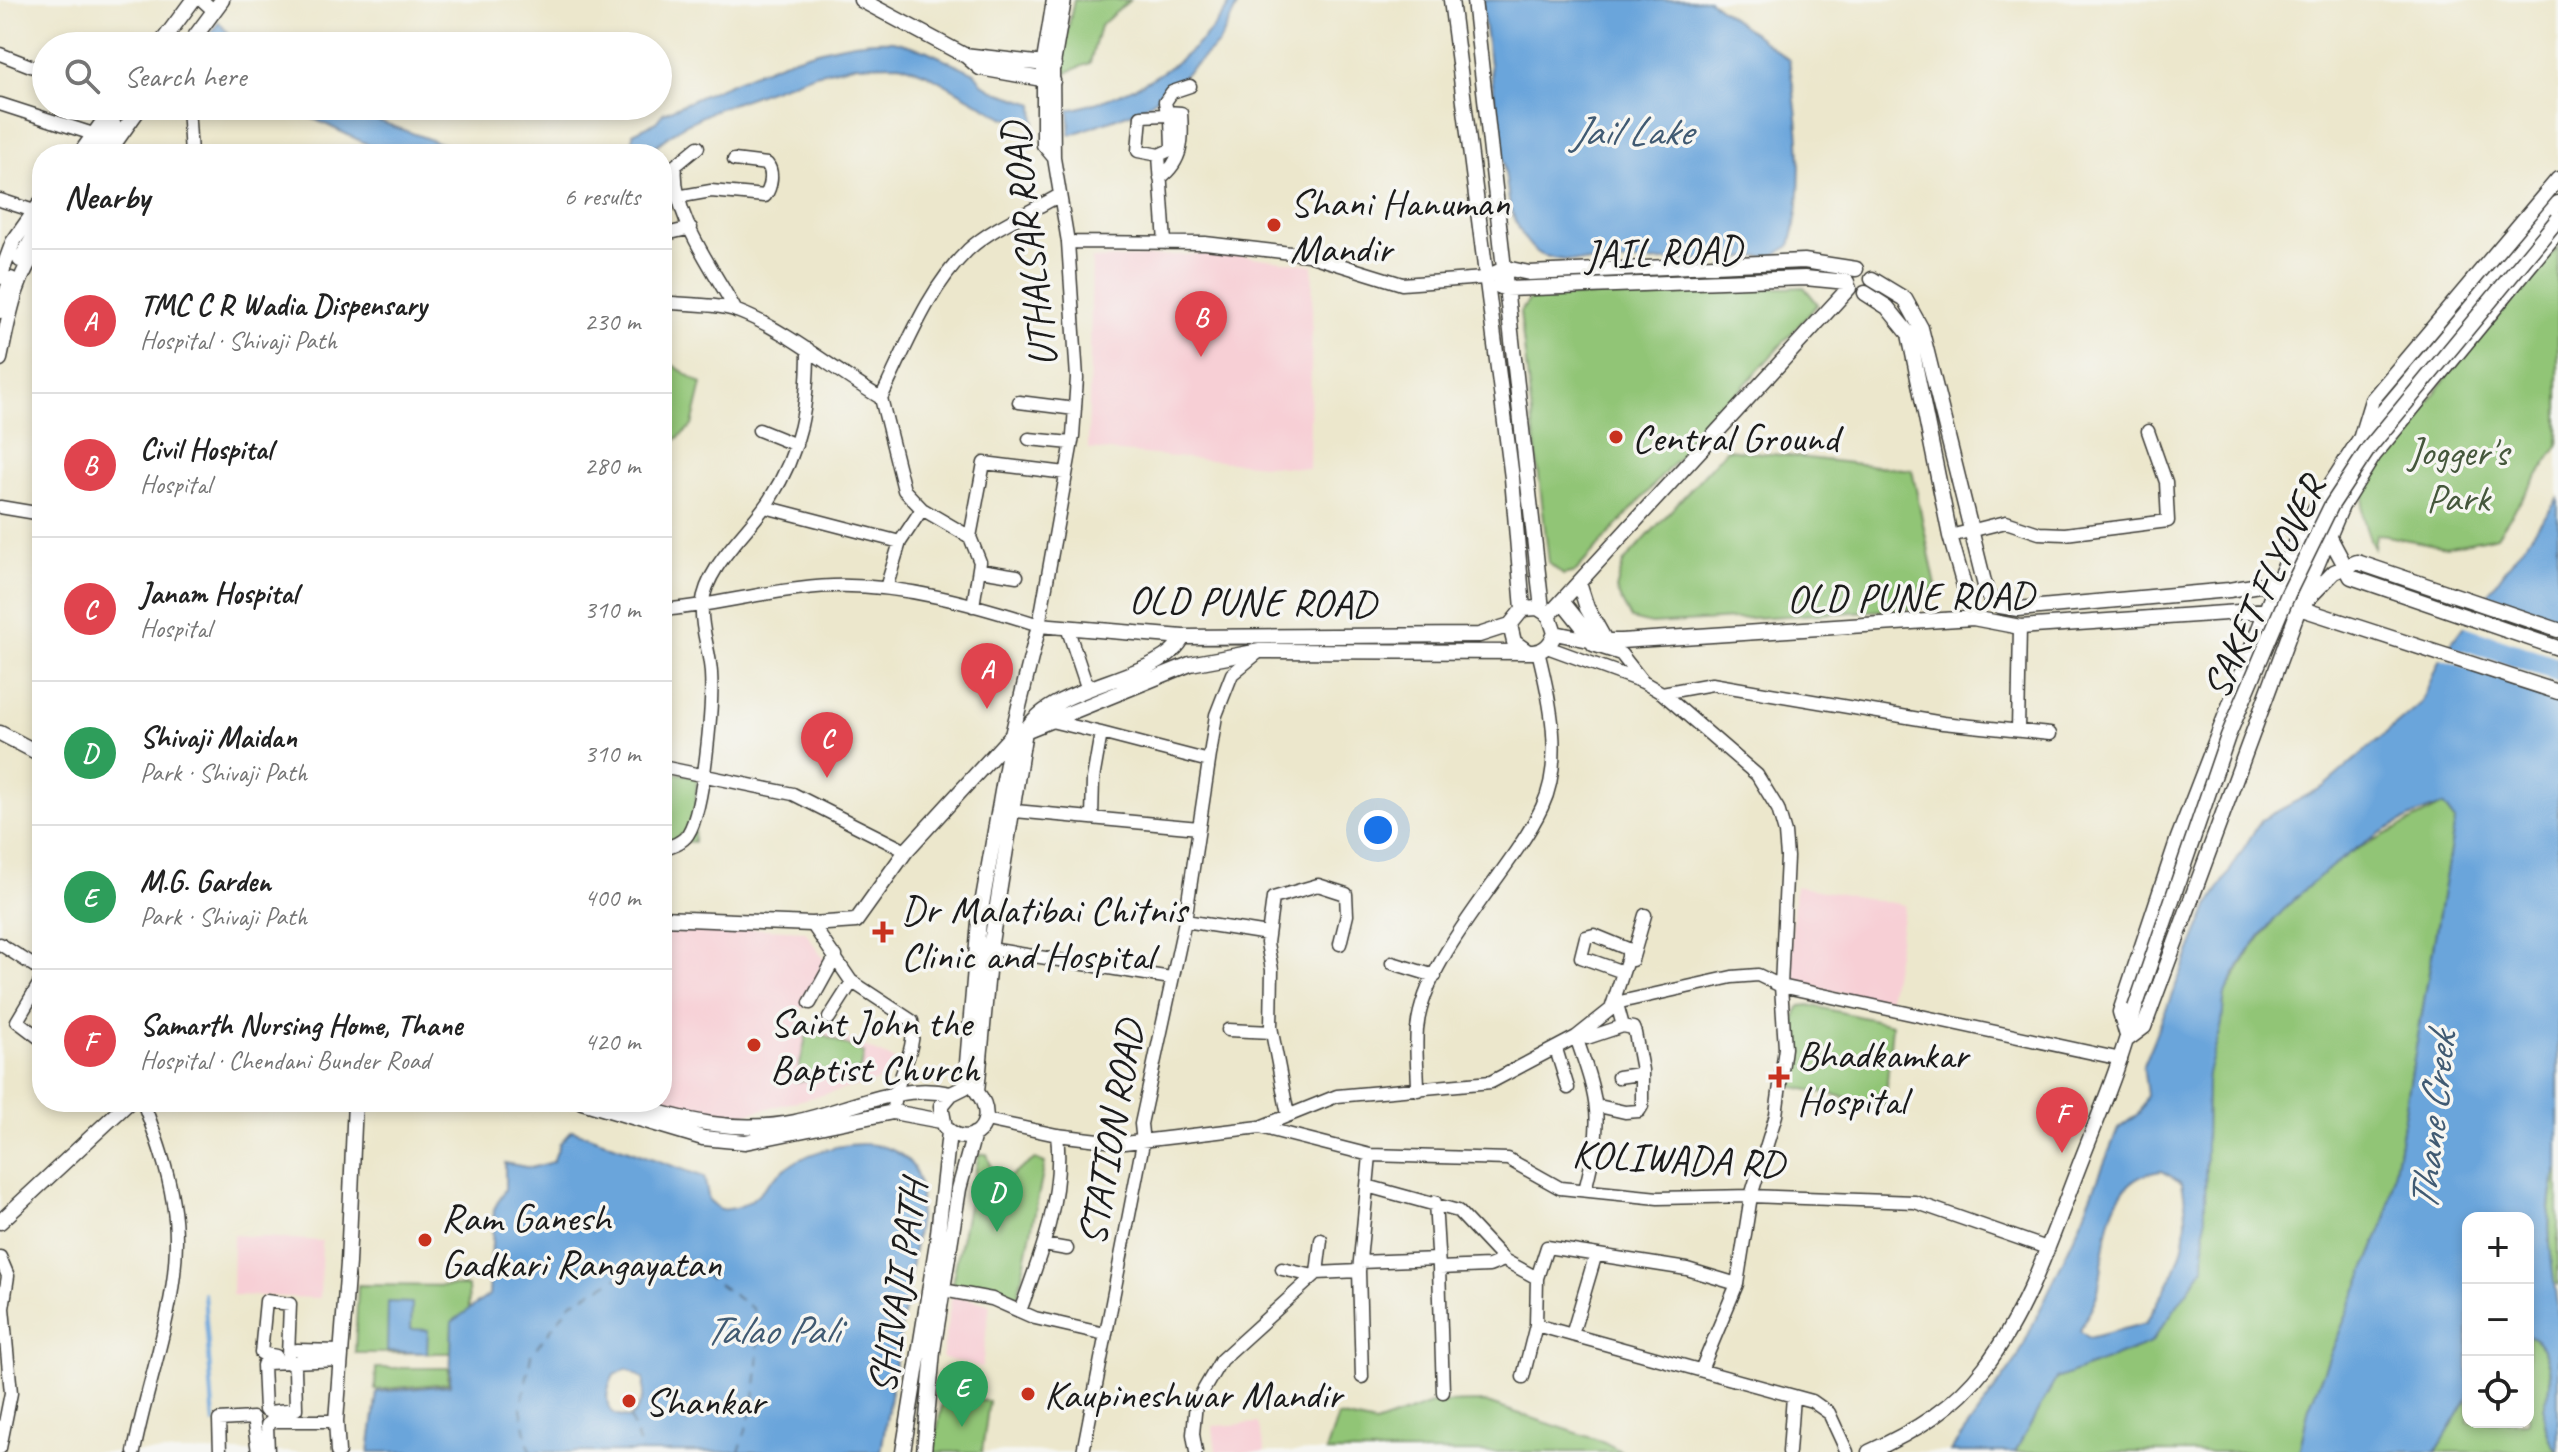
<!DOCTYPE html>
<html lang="en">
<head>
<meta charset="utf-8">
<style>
	:root { --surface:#fff; --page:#f2f2f2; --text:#222; --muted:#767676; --line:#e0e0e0; --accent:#b45309 }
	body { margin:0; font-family:Caveat,sans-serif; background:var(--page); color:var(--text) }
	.controls { position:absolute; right:24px; bottom:24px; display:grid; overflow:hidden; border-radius:16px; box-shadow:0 4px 12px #0003 }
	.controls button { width:72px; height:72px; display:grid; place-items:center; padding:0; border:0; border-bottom:2px solid var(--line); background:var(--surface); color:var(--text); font:40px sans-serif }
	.you { position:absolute; left:1378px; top:830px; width:28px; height:28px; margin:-20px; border:6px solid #fff; border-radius:50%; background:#1a73e8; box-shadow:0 0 0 12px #1a73e833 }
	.badge { display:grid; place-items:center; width:52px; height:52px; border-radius:50%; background:var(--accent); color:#fff; font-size:26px; font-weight:700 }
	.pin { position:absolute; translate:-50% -66px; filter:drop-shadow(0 2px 4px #0008) }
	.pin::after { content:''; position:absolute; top:42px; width:28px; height:24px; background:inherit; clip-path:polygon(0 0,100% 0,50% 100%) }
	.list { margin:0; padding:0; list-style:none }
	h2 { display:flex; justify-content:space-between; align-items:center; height:104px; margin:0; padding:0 32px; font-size:34px }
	h2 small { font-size:26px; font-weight:400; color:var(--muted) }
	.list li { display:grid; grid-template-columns:52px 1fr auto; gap:24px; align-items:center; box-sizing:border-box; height:144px; padding:0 32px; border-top:2px solid var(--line) }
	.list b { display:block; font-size:30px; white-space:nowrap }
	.list p { margin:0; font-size:26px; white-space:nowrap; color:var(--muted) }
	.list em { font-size:26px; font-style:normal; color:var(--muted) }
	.icon { flex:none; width:44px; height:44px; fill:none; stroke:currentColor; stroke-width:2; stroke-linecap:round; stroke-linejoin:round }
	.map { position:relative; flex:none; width:2558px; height:1452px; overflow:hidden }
	.search { position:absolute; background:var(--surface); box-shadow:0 4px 12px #0003; left:32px; top:32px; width:640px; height:88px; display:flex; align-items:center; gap:20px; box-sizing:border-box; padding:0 28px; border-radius:44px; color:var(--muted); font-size:30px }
	.panel { position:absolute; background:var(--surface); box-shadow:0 4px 12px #0003; left:32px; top:144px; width:640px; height:968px; border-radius:32px }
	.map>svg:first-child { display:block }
</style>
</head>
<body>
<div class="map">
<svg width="2558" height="1452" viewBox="0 0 2558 1452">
	<rect width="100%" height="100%" fill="#f6f6f2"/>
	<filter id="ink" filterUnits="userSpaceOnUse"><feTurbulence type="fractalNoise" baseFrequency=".0125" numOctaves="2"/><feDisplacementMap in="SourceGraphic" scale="16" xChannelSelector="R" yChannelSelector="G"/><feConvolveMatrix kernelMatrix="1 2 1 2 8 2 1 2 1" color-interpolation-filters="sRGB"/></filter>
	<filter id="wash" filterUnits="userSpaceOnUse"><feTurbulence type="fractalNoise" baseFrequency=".006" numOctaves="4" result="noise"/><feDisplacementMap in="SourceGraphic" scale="32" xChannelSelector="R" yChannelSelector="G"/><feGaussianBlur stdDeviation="1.8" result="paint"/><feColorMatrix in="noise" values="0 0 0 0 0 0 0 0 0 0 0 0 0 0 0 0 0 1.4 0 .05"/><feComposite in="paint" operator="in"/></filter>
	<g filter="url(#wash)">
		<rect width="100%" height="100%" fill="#ece7cc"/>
		<path fill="#f7cfd5" d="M1222,253L1313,265L1309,469L1088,449L1092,259Z
			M1795,886L1905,905L1888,1005L1792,982L1789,973Z
			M662,924L805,931L824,960L799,1016L896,1061L878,1081L741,1115L704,1111L662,1098Z
			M233,1235L322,1241L320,1298L232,1295Z
			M952,1295L990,1304L982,1367L942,1358Z
			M1258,1423L1265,1452H1216L1213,1426Z"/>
		<path fill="#91c576" stroke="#567049" stroke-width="2" d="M1074,0H1130L1100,26L1090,63L1065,73L1062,58Z
			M2558,247V446L2497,536L2446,547L2376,534L2374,548C2362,522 2357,506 2371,480L2449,374Z
			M1804,287L1818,304L1575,572L1563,575L1549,563L1520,312L1531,298Z
			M662,358L702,384L692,426L662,451Z
			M1727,449L1912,470L1936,586L1921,608L1651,624L1631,619L1616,590L1623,563Z
			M662,771L697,776L694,842L662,840Z
			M2443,805L2455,821L2387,1216L2309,1407L2299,1452H2015L2056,1379L2151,1343L2204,1267L2207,1080L2211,1054L2221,1027L2225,993L2251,950L2294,895L2349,853Z
			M1809,1005L1892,1024L1885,1105L1789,1086L1796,1013L1800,1006Z
			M808,1028L864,1053L861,1070L796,1082Z
			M979,1154H987L993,1171L1011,1176L1035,1159L1045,1163L1018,1296L951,1288Z
			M2558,1167V1285L2553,1283C2548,1245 2546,1204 2558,1167Z
			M358,1285L468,1286L469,1310L452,1322L451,1353H355Z
			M2528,1335C2546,1341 2550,1368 2550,1385C2550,1393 2544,1401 2544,1410C2543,1426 2549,1438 2557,1452H2436L2468,1398V1422H2528Z
			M376,1368H449L448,1383L375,1390Z
			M943,1399L989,1401L982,1452H933Z
			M1484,1402L1604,1442L1622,1452H1326L1338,1416L1375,1424L1434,1403Z"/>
		<path fill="#6ba5db" stroke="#44607c" stroke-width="2" fill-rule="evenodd" d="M1232,0H1240L1219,43L1167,91L1141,109L1070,135L1069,110C1135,95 1198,60 1232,0Z
			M1481,0H1709L1789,60C1799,120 1807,187 1790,246L1773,256C1728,257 1573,271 1540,254C1524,245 1517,224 1510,208Z
			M219,22L238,46H202Z
			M894,41L925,50L975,73L983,84L997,92L1034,104L1035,124L1005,118L927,74L900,64L855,65L815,74L717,109L682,126L645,154H610L633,145V133L656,122L663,113C729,85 821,36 894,41Z
			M287,106H337L462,151L487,154H388Z
			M2558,499V1167C2541,1217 2553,1264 2558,1315C2558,1360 2558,1407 2558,1452C2549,1440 2544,1426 2544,1410C2544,1402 2550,1394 2550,1385C2551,1368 2546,1341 2528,1335V1218H2468V1398L2436,1452H2299L2309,1407L2387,1216L2455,821L2443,805C2364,828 2258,916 2226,992C2222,1002 2224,1016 2221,1028C2217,1046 2210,1061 2207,1080L2204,1267L2151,1343L2056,1379L2015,1452H1950L2017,1359L2079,1226L2118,1129L2139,1113L2147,1095L2143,1065L2208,907L2261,820L2323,787L2422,702L2440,658ZM2162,1171L2182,1183C2195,1247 2175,1270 2146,1323L2089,1338L2080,1331C2085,1317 2095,1305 2098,1291C2108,1245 2101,1177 2162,1171Z
			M572,1130L704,1177L709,1200L720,1210C757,1208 759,1187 786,1168C812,1149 862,1136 892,1150C922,1163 922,1189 919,1218L881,1452H369L377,1392L450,1385L452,1322L489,1295L494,1209L505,1189V1163L531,1168L553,1162L560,1143ZM627,1369L644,1379C644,1395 642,1406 630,1418C602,1417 604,1394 614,1375Z
			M388,1302L412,1303L411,1329L428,1330L427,1353L387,1351Z"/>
		<path fill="#ece7cc" d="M2483,592L2558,618V658L2459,624Z
			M2445,644L2558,682V699L2435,657Z"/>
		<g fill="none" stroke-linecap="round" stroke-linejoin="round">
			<path stroke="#6ba5db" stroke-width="4" d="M204,1294L214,1423"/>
			<path stroke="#405a72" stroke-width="2" stroke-dasharray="10 8" stroke-linecap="butt" d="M630,1418L642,1452
				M530,1452L521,1409L531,1355L572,1302L636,1268L703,1273L753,1309C765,1360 755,1403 739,1452"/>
		</g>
	</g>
	<g filter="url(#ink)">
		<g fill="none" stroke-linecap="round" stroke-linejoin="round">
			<defs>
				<path id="minor" d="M202,0L214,11
					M0,54L46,72
					M0,104L96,135
					M188,106L191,154
					M698,147L676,165C671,216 713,267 736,311
					M1159,155L1172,149L1171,118L1167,115L1141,116L1138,151L1159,155L1165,243
					M1054,158L1053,70L1065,0
					M1160,178C1183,161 1183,140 1181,113L1167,112L1165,102L1172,92L1190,86
					M677,197L711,191L765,196C771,188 774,172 767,164L734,160
					M0,200L34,211
					M662,235L691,228
					M1068,242L1205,243L1308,255L1402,284L1484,278
					M662,302C685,305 715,303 737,311C789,331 833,370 881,398
					M881,398C906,348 927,290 968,250C993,227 1029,213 1058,196
					M881,398L904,490L922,509L970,537
					M1019,402L1075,409
					M759,430L796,445
					M1029,439L1071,443
					M0,507L42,514
					M765,507L900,542
					M1950,536L2006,522L2039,533L2065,534L2168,521L2166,482L2148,431
					M980,570L1017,576
					M886,588L900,542L922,509
					M973,606L980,562L970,537L984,463L1066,473
					M662,610C719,605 776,588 833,586C902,584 974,604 1039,625L1073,436L1077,378L1068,242L1054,158L1043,145V61L1053,0
					M1067,627L1088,690
					M1593,645L1621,654L1643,682
					M1547,647L1643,682L1662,693L1757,775L1778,809L1785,833L1787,857L1781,986L2121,1059
					M1662,693L1712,684L1943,723L2050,734
					M1051,721L1101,733
					M2018,730L2020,627
					M662,767L793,794L906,851
					M1015,811L1199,828
					M1092,818L1093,779L1101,733L1209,761
					M662,848C671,847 683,842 688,834C704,810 713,703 711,673C710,651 700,627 702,606C706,565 749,532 770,499C801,450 808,406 808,349
					M1185,921L1268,934
					M812,924L851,981L912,1021C918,1051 893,1082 893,1112
					M0,944L42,971
					M990,949L1171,978
					M1632,960L1645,915
					M1392,963L1435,976
					M42,979L17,1021L42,1040
					M810,1003L836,956
					M1612,1006L1628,957V949L1594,935L1586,937L1581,957L1623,972
					M829,1018L852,982
					M1228,1030L1272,1032
					M1576,1037C1600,1105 1603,1120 1585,1190
					M1587,1038L1623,1026
					M1556,1049L1568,1088
					M1618,1077L1639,1074
					M1418,1090C1418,1070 1415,1049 1417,1029C1424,955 1511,873 1542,807C1564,761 1550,699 1538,651
					M1603,1107L1625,1112L1639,1111L1642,1106V1070L1635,1033L1633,1028L1623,1026L1617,1004
					M1288,1115L1271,1027L1272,970L1267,943L1273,898L1318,885L1346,894L1347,915L1340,944
					M986,1120L1057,1135L1124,1143L1260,1127L1337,1096L1491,1082L1576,1037L1620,1002L1732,977L1758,975L1781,986L1785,1048L1776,1115L1751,1196L1737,1284L1701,1370
					M1260,1127L1370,1155L1508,1159L1560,1188L1658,1198L1751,1196L1915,1202L2047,1248
					M1367,1186L1458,1211L1504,1260L1489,1266L1439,1268L1435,1202
					M1044,1245L1067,1249
					M0,1257L8,1276L3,1308L11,1393L0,1448
					M1504,1260L1537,1278L1536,1325L1812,1401L1829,1413L1847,1452
					M1360,1262L1438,1259
					M1439,1268L1443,1392
					M1282,1269L1314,1276
					M1359,1271L1362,1377
					M1317,1273L1321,1240
					M1537,1278L1547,1247L1687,1269L1737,1284
					M943,1290L992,1299L1035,1318L1105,1334
					M1020,1311C1041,1255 1064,1195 1057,1135
					M1572,1335L1595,1257
					M297,1350L341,1351
					M276,1356L261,1353L266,1301L290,1304L288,1356
					M288,1362L295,1368L296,1409L269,1412L265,1410L263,1365L266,1363L340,1360
					M1523,1377L1536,1325
					M134,1452C149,1371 187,1286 173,1203C168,1169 155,1134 143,1102
					M220,1452L219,1420L253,1418L258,1452
					M268,1452L267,1425L272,1421H336
					M1083,1452L1143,1143L1141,1124L1185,921L1216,715L1232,674L1260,651
					M1196,1452L1193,1434L1196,1403L1221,1360L1317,1273L1359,1271L1370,1155
					M1789,1452L1793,1396"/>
				<path id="major" d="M861,0L964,55L1054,65
					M1451,0L1512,478L1523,609
					M1474,0L1542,609
					M159,46L193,0
					M188,46L222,0
					M965,55L980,68L1053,81
					M80,154L114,106
					M95,154L113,123
					M107,154L141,106
					M20,260L42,222
					M0,277L13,242L42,201
					M1484,278L1506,268L1529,273L1804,261L1856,269
					M1872,279L1905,299L1921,328L1987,594L2000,606L2018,609L2229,590L2277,582
					M1499,286L1506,289L1805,278L1847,282
					M1865,293L1887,307L1909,334L1950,536L1973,618
					M0,311L11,279
					M0,359C9,317 14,278 42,243
					M2361,436L2372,400L2558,179
					M2326,530L2351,577L2558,648
					M1579,583L1587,608L1606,642
					M1562,601L1594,641
					M2305,602L2334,572L2357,562L2558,630
					M1549,615L1849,288
					M1510,625L1479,635L1183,637L1039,625L1012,735L979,921L965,1087L951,1094L941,1106L945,1127C970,1153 1001,1122 977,1092L990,949L1025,731L1190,664L1260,651L1533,652C1545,651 1551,644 1555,633L1549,615L1538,608L1523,609L1510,625L1514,642L1528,652
					M1555,633L1594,641H1621L1973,618L2020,627L2299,608L2558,692
					M1026,730C1056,682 1163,680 1183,637
					M0,733L42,755
					M662,918L812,924L856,921L906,851L1012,735
					M2128,1039L2120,1012L2178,838L2277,582L2306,523L2359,440L2558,203
					M2128,1039L2144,1027L2299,608L2342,506L2374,455L2558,231
					M582,1102L703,1138L745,1142L893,1112L941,1121
					M626,1102C682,1121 737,1134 795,1122C848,1111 897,1082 951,1094
					M0,1222L129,1102
					M338,1452L336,1421L348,1263L355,1102
					M903,1452L937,1242L949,1132
					M924,1452L933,1351L959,1189L974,1134
					M1869,1452C1914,1432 1955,1407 1985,1367C2027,1311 2051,1239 2076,1174C2097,1119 2121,1065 2135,1008"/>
			</defs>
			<use href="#minor" stroke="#3b3a36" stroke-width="15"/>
			<use href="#major" stroke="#3b3a36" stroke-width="17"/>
			<use href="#minor" stroke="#fff" stroke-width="12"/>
			<use href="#major" stroke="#fff" stroke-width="14"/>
			<defs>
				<path id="major-bridge" d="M2135,1008L2228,736L2288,594L2331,506L2369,448L2558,219"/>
			</defs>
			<use href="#major-bridge" stroke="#3b3a36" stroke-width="17" stroke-linecap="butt"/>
			<use href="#major-bridge" stroke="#fff" stroke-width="14"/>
		</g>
	</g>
	<g fill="#c8321e" stroke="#f6f6f2" stroke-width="3">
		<circle cx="1274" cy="225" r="8"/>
		<circle cx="1616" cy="437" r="8"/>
		<path d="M879 920h8v8h8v8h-8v8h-8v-8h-8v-8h8z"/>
		<circle cx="754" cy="1045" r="8"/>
		<path d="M1775 1065h8v8h8v8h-8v8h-8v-8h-8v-8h8z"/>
		<circle cx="425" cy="1240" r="8"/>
		<circle cx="1028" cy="1394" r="8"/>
		<circle cx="629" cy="1401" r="8"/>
	</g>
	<g text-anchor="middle" stroke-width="7" stroke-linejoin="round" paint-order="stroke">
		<g font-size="40" fill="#1c1c1c" stroke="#f6f6f2" text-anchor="start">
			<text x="1290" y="216">Shani Hanuman<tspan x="1290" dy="46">Mandir</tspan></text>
			<text x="1632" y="451">Central Ground</text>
			<text x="901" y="923">Dr Malatibai Chitnis<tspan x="901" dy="46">Clinic and Hospital</tspan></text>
			<text x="770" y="1036">Saint John the<tspan x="770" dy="46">Baptist Church</tspan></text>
			<text x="1797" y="1068">Bhadkamkar<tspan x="1797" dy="46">Hospital</tspan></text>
			<text x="441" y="1231">Ram Ganesh<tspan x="441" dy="46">Gadkari Rangayatan</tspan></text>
			<text x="1044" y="1408">Kaupineshwar Mandir</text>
			<text x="645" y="1415">Shankar</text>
		</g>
		<g font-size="40" fill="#1c1c1c" stroke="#f6f6f2">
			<text transform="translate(1028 245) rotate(-97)" y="14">UTHALSAR ROAD</text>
			<text transform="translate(1663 251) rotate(-2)" y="14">JAIL ROAD</text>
			<text transform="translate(2263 587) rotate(-65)" y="14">SAKET FLYOVER</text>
			<text transform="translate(1910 596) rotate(-1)" y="14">OLD PUNE ROAD</text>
			<text transform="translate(1252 601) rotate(1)" y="14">OLD PUNE ROAD</text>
			<text transform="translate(1110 1133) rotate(-80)" y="14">STATION ROAD</text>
			<text transform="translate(1678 1158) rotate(3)" y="14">KOLIWADA RD</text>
			<text transform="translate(897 1287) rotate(-81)" y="14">SHIVAJI PATH</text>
		</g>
		<g font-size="40" fill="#45573c" stroke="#f6f6f2">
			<text x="2458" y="465">Jogger's<tspan x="2458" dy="46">Park</tspan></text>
		</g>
		<g font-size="42" font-style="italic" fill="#405a72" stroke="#f6f6f2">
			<text x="1631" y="145">Jail Lake</text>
			<text transform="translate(2431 1122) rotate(-84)" y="15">Thane Creek</text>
			<text x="771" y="1344">Talao Pali</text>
		</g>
	</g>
</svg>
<div class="controls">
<button>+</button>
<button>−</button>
<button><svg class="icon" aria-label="locate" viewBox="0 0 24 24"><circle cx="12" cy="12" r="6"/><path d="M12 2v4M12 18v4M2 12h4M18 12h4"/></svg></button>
</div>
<div class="you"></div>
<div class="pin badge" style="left:987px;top:709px;background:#e0444e">A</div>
<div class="pin badge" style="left:1201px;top:357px;background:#e0444e">B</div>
<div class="pin badge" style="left:827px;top:778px;background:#e0444e">C</div>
<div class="pin badge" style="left:997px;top:1232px;background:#2e9e5b">D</div>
<div class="pin badge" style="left:962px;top:1427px;background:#2e9e5b">E</div>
<div class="pin badge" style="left:2062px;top:1153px;background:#e0444e">F</div>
<div class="search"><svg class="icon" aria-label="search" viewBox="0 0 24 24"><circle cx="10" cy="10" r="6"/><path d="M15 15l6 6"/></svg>Search here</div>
<section class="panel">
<h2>Nearby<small>6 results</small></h2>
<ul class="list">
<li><span class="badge" style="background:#e0444e">A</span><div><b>TMC C R Wadia Dispensary</b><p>Hospital · Shivaji Path</p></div><em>230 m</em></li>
<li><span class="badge" style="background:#e0444e">B</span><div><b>Civil Hospital</b><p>Hospital</p></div><em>280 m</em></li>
<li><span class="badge" style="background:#e0444e">C</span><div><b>Janam Hospital</b><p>Hospital</p></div><em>310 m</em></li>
<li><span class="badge" style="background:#2e9e5b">D</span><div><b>Shivaji Maidan</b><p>Park · Shivaji Path</p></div><em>310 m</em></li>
<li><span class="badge" style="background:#2e9e5b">E</span><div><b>M.G. Garden</b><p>Park · Shivaji Path</p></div><em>400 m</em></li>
<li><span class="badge" style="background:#e0444e">F</span><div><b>Samarth Nursing Home, Thane</b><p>Hospital · Chendani Bunder Road</p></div><em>420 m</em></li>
</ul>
</section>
</div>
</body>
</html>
